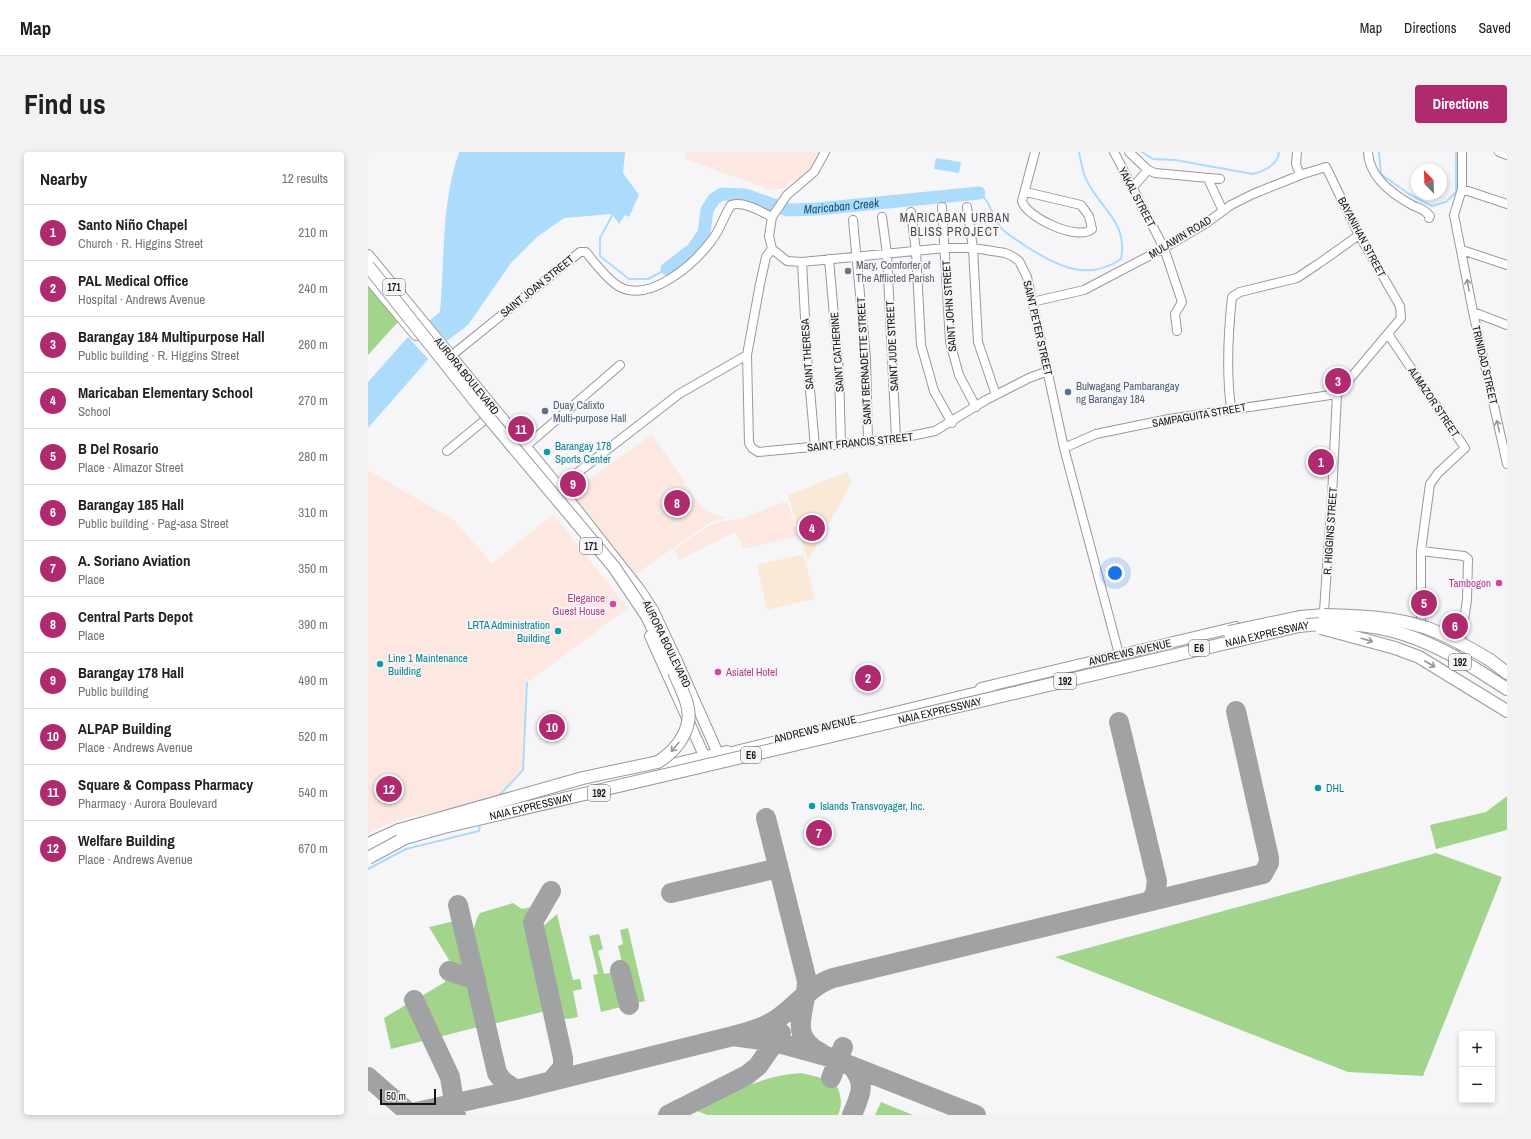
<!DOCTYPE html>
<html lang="en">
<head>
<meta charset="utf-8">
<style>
	:root { --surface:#fff; --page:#f2f2f2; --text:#202124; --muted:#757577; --line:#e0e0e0; --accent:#b02a6f }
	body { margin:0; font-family:"Archivo Narrow",sans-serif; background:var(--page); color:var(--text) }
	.controls { position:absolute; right:12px; bottom:12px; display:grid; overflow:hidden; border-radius:4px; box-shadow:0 2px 6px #0003 }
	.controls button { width:36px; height:36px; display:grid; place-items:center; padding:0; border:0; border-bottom:1px solid var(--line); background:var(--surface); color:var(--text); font:20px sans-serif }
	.compass { position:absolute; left:1043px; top:12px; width:36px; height:36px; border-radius:50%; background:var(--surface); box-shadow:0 2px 6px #0003; rotate:337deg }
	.scale { position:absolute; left:12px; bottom:10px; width:56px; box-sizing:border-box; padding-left:4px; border:2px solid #151617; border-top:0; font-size:11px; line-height:14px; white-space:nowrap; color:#151617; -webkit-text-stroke:3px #f6f6f9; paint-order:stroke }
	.you { position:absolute; left:747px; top:421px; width:14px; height:14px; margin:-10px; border:3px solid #fff; border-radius:50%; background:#1a73e8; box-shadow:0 0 0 6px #1a73e833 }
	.badge { display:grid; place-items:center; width:26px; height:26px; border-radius:50%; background:var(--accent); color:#fff; font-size:13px; font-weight:700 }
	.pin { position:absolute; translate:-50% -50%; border:2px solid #fff; box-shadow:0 1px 4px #0006 }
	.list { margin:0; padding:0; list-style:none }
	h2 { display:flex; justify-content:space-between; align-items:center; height:52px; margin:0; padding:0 16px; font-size:17px }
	h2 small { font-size:13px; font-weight:400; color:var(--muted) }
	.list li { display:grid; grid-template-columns:26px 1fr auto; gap:12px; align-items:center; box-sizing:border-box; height:56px; padding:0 16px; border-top:1px solid var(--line) }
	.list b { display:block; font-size:15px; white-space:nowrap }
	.list p { margin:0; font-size:13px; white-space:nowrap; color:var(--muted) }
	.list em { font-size:13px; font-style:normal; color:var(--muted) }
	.map { position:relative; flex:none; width:1139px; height:963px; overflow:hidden; border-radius:4px }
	header { display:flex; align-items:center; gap:24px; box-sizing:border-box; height:56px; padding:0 20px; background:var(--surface); border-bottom:1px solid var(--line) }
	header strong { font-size:19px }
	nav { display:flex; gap:22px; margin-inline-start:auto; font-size:14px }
	.intro { display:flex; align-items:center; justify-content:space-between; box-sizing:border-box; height:96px; padding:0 24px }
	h1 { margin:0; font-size:28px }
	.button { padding:10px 18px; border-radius:4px; background:var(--accent); color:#fff; font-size:14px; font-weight:700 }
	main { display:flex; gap:24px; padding:0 24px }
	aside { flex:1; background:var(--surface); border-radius:4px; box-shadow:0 2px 6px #0003 }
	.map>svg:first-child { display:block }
</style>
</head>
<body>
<header>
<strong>Map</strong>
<nav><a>Map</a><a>Directions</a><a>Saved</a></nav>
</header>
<div class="intro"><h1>Find us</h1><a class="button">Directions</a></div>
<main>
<aside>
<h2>Nearby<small>12 results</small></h2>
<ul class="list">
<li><span class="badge">1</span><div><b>Santo Niño Chapel</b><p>Church · R. Higgins Street</p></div><em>210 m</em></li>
<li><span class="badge">2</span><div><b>PAL Medical Office</b><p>Hospital · Andrews Avenue</p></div><em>240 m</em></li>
<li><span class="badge">3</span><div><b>Barangay 184 Multipurpose Hall</b><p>Public building · R. Higgins Street</p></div><em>260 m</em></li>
<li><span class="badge">4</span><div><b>Maricaban Elementary School</b><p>School</p></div><em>270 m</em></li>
<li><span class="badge">5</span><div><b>B Del Rosario</b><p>Place · Almazor Street</p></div><em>280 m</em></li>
<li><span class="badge">6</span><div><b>Barangay 185 Hall</b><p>Public building · Pag-asa Street</p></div><em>310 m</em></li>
<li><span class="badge">7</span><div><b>A. Soriano Aviation</b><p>Place</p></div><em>350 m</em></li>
<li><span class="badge">8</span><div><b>Central Parts Depot</b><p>Place</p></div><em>390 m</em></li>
<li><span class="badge">9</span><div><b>Barangay 178 Hall</b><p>Public building</p></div><em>490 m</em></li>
<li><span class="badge">10</span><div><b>ALPAP Building</b><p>Place · Andrews Avenue</p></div><em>520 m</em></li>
<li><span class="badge">11</span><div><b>Square &amp; Compass Pharmacy</b><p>Pharmacy · Aurora Boulevard</p></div><em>540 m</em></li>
<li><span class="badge">12</span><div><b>Welfare Building</b><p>Place · Andrews Avenue</p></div><em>670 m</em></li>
</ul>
</aside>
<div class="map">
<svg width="1139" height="963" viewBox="0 0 1139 963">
	<rect width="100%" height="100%" fill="#f6f6f9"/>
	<path fill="#fce8e1" d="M318,0H452L444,17L430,28L423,29L415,37H400L317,7Z
		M284,282L332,353L342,360L358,366L344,369L268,422L202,341Z
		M0,318L87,369L124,412L185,362L260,456L159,531L155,618L133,643L115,651L37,666L0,681Z
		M419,349L430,384L376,397L367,380L311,408L306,398L344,372L374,366Z"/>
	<path fill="#fbe9d8" d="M479,320L484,330L440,409L420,343Z
		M435,402L447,447L399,458L389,413Z"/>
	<path fill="#a3d48c" d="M0,134L30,170L0,203Z
		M1139,644V678L1068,697L1062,673L1118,660Z
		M1068,701L1134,725L1055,924L980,920L687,805Z
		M145,751L154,757L168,754L160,768L161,778L178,859L125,872L103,786L109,766L112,761Z
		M189,762L205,828L212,827L214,837L205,839L210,865L200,867L192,866L171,781L173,776Z
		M87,769L100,819L84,813L61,775Z
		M260,776L277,849L264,852L250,794L255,792L252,778Z
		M231,782L235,797L230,799L236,822L249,819L257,854L233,860L225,823L230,822L221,784Z
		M79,825L102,833L114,874L71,885L52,845L77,830Z
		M41,851L59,888L23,897L16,866Z
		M433,921L450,925L468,932C473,943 475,951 470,963H339L327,958C361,942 395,923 433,921Z
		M513,950L545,963H507Z"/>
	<path fill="#acdbfb" d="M91,0H257L255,21L271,43L261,65L257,63L251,72L244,62L196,66L169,85L143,111L100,173L71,195L0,276V230L39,186L72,160C77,106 73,52 91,0Z
		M568,6L593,10L591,21L566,17Z"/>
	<path fill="#f6f6f9" d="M60,167L81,191L62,209L39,184Z"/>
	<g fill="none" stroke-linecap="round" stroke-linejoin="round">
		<path stroke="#acdbfb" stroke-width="2" d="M774,0L785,7L807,8L885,22C896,19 910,13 911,0
			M1011,0L1013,22L1041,42L1064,54L1078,50L1088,40V0
			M611,41C623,49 624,66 634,77C641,84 651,89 659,95C689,114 720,130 753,107C760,69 732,57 718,27C714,19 713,9 711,0
			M244,59L245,62L232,86V104L261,127H280L299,117
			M131,644L155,618L159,531
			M0,717L38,697L111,679L112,672"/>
		<path stroke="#acdbfb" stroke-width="13" id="s1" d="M299,117L325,97L336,81L339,58L346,47L354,42L377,43L420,58L449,57L611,41"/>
		<path stroke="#a1a2a4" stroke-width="20" d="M751,570L789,729L787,743L780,750
			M398,666L439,829C439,857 418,884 453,901
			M183,739L165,770L195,906V915L184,928
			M303,741L402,718L408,719L413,724
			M90,753L129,921L135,929L148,938
			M252,818L261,853
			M81,819L108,828
			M46,848L82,925L88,963
			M365,884C380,880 396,876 409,867C427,855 443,833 465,826L895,722L901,711V706L868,559
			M0,925L39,959
			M463,926L475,895
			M44,961L148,938L365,884L407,890L458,904L608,963
			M300,963L379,923L390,914L413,881
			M484,963C492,943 499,933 484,914"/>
		<defs>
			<path id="minor" d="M457,0L446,20L419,43L404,65L401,84L404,97L419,109L434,110L577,96H605L637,101L644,104L651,109L659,125L696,296L751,502
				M746,0L796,96L814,150L807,162L809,179
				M761,0L780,18L787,21L852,27
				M929,0L928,12L932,23
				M1000,0C1001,24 1024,42 1044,53C1052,57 1055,56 1062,64L1061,66
				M1094,0V37L1086,63L1105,160L1139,312
				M1131,0L1139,3
				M840,27L855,59
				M764,36L780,18
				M1094,37L1139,52
				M658,40L713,53L721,64L724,77C709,90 657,64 654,49L667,0
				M574,55L582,190L591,223L608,255
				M599,55L605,96L610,190L628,243
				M543,60L548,99L553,193L566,239L584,271
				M514,65L519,102L528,287
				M485,68L498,206L500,289
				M404,97L398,105L392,132L379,203L381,291L384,296L390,300L528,287L567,279L618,248L661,226L680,219
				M1094,98L1139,113
				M461,107L471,220L473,292
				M434,110L439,203L447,295
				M953,110L991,83
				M664,150L716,138L796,96L837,72L863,53L885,42L935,22L958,15L991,83L1032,154L1033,166L969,242L964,344L956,459
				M1105,160L1139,173
				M1020,182L1097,296L1070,321L1062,332L1053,399V476
				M83,204L212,100H218C226,110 240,129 252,135C283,151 327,111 344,88C352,78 356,64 363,53C376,49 392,59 404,65
				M863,256C858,219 860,182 864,145L872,140L929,126L950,112
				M157,295L252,213
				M696,296L728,282L801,267L969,242
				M79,299L118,267
				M191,335L311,242L379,203
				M1053,399L1096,404L1100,407L1099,448L1092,494"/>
			<path id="major" d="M0,103L191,335L272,438L285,458L309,509L352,606
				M0,126L48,183
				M282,484L339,610
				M613,536L868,475
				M182,641L359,599"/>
			<path id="highway" d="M279,464L306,520
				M932,465L956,463
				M1027,496L1051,505L1139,559
				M1122,508L1139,521
				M1114,521L1139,537
				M352,604L622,538
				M0,692L31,678"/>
		</defs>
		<use href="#minor" stroke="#99999c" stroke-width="10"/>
		<use href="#major" stroke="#99999c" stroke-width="12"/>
		<use href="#highway" stroke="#99999c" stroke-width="14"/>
		<use href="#minor" stroke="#fff" stroke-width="8"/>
		<use href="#major" stroke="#fff" stroke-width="10"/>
		<use href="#highway" stroke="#fff" stroke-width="12"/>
		<defs>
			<g id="highway-bridge">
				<path d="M0,114L116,260L246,415L279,464"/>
				<path d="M956,463C991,464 1026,465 1059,476C1081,484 1102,496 1122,508"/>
				<path d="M953,476L1027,496"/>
				<path d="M861,480L932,465"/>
				<path d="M31,678L215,626L290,610C309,598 326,576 319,552C316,541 310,530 306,520"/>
				<path id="s2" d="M0,706L37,686L76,675L931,474C1003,465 1053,482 1114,521"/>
			</g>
		</defs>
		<use href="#highway-bridge" stroke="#99999c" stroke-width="14" stroke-linecap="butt"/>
		<use href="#highway-bridge" stroke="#fff" stroke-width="12"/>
	</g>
	<defs><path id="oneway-shaft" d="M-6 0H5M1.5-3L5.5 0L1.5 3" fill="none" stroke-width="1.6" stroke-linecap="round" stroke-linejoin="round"/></defs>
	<g stroke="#969697">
		<use href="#oneway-shaft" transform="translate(1100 133) rotate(-100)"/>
		<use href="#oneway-shaft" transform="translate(1130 274) rotate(-103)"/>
		<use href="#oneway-shaft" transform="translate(999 488) rotate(16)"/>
		<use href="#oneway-shaft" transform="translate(1062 512) rotate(30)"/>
		<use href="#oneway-shaft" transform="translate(307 595) rotate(130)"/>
	</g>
	<circle fill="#6b7280" stroke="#f6f6f9" stroke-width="1.5" cx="480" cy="119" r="4"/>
	<g fill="#5c6f8a" stroke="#f6f6f9" stroke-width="1.5">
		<circle cx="700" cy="240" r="4"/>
		<circle cx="177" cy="259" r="4"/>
	</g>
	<g fill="#0f9aa8" stroke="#f6f6f9" stroke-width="1.5">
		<circle cx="179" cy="300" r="4"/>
		<circle cx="190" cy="479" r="4"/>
		<circle cx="12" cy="512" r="4"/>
		<circle cx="950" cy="636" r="4"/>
		<circle cx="444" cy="654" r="4"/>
	</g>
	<g fill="#d1479c" stroke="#f6f6f9" stroke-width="1.5">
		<circle cx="1131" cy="431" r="4"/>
		<circle cx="245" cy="452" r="4"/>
		<circle cx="350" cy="520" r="4"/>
	</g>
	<g text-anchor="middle" stroke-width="3.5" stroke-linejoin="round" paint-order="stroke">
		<g fill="#f6f6f9" stroke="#58595b" stroke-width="1">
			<rect x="15" y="127" width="22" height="16" rx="3"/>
			<rect x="212" y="386" width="22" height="16" rx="3"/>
			<rect x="821" y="488" width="20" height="16" rx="3"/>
			<rect x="1081" y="502" width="22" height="16" rx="3"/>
			<rect x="686" y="521" width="22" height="16" rx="3"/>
			<rect x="373" y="595" width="20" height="16" rx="3"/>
			<rect x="220" y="633" width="22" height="16" rx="3"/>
		</g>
		<g font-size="10" font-weight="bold" fill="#151617">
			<text x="26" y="139">171</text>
			<text x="223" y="398">171</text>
			<text x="831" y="500">E6</text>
			<text x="1092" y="514">192</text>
			<text x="697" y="533">192</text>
			<text x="383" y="607">E6</text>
			<text x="231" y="645">192</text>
		</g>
		<g font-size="11" fill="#151617" stroke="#f6f6f9">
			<text transform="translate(769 45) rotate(62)" y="4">YAKAL STREET</text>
			<text transform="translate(812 85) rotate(-31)" y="4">MULAWIN ROAD</text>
			<text transform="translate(994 85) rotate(62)" y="4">BAYANIHAN STREET</text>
			<text transform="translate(169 134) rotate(-39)" y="4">SAINT JOAN STREET</text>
			<text transform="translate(581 154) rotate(-94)" y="4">SAINT JOHN STREET</text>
			<text transform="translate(670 176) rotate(77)" y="4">SAINT PETER STREET</text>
			<text transform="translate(524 194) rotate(-93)" y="4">SAINT JUDE STREET</text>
			<text transform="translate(469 200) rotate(-94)" y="4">SAINT CATHERINE</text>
			<text transform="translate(439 202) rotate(-94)" y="4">SAINT THERESA</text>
			<text transform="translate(496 209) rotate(-93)" y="4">SAINT BERNADETTE STREET</text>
			<text transform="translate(1117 213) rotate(77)" y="4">TRINIDAD STREET</text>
			<text transform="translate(99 224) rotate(51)" y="4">AURORA BOULEVARD</text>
			<text transform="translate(1066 250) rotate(56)" y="4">ALMAZOR STREET</text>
			<text transform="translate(831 263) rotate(-10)" y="4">SAMPAGUITA STREET</text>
			<text transform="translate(492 290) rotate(-6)" y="4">SAINT FRANCIS STREET</text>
			<text transform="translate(962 379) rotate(-86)" y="4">R. HIGGINS STREET</text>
			<text dy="4" stroke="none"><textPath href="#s2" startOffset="928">NAIA EXPRESSWAY</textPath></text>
			<text transform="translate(299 492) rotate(64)" y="4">AURORA BOULEVARD</text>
			<text transform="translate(762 500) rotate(-13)" y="4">ANDREWS AVENUE</text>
			<text dy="4" stroke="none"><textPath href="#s2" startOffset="592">NAIA EXPRESSWAY</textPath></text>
			<text transform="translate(447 577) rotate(-14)" y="4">ANDREWS AVENUE</text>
			<text dy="4" stroke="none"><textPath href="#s2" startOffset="172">NAIA EXPRESSWAY</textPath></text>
		</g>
		<g font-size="11" fill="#5b616d" stroke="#f6f6f9" text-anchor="start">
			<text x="488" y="117">Mary, Comforter of<tspan x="488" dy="13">The Afflicted Parish</tspan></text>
		</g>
		<g font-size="11" fill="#4e5e75" stroke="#f6f6f9" text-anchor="start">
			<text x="708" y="238">Bulwagang Pambarangay<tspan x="708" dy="13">ng Barangay 184</tspan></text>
			<text x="185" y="257">Duay Calixto<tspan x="185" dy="13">Multi-purpose Hall</tspan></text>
		</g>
		<g font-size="11" fill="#0d838f" stroke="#f6f6f9" text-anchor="start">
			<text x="187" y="298">Barangay 178<tspan x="187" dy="13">Sports Center</tspan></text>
			<text x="182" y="477" text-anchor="end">LRTA Administration<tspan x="182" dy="13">Building</tspan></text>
			<text x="20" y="510">Line 1 Maintenance<tspan x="20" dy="13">Building</tspan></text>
			<text x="958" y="640">DHL</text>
			<text x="452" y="658">Islands Transvoyager, Inc.</text>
		</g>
		<g font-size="11" fill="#b23c85" stroke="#f6f6f9" text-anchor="end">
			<text x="1123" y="435">Tambogon</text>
			<text x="237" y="450">Elegance<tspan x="237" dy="13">Guest House</tspan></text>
			<text x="358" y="524" text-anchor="start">Asiatel Hotel</text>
		</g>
		<g font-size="12" font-style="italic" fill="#105074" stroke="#f6f6f9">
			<text dy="4" stroke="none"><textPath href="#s1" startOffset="220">Maricaban Creek</textPath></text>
		</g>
		<g font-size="12" letter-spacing="1" fill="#4a4a4d" stroke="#f6f6f9">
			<text x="587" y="70">MARICABAN URBAN<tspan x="587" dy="14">BLISS PROJECT</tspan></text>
		</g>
	</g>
</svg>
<div class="controls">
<button>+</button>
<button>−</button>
</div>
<svg class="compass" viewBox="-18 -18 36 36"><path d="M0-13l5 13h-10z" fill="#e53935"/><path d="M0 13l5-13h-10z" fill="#757577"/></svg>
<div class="scale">50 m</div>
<div class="you"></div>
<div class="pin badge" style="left:953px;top:310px">1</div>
<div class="pin badge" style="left:500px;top:526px">2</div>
<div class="pin badge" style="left:970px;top:229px">3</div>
<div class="pin badge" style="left:444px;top:376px">4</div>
<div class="pin badge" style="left:1056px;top:451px">5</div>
<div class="pin badge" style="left:1087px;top:474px">6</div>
<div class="pin badge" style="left:451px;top:681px">7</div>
<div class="pin badge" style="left:309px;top:351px">8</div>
<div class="pin badge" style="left:205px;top:332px">9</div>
<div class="pin badge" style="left:184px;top:575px">10</div>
<div class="pin badge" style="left:153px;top:277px">11</div>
<div class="pin badge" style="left:21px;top:637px">12</div>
</div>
</main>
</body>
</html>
